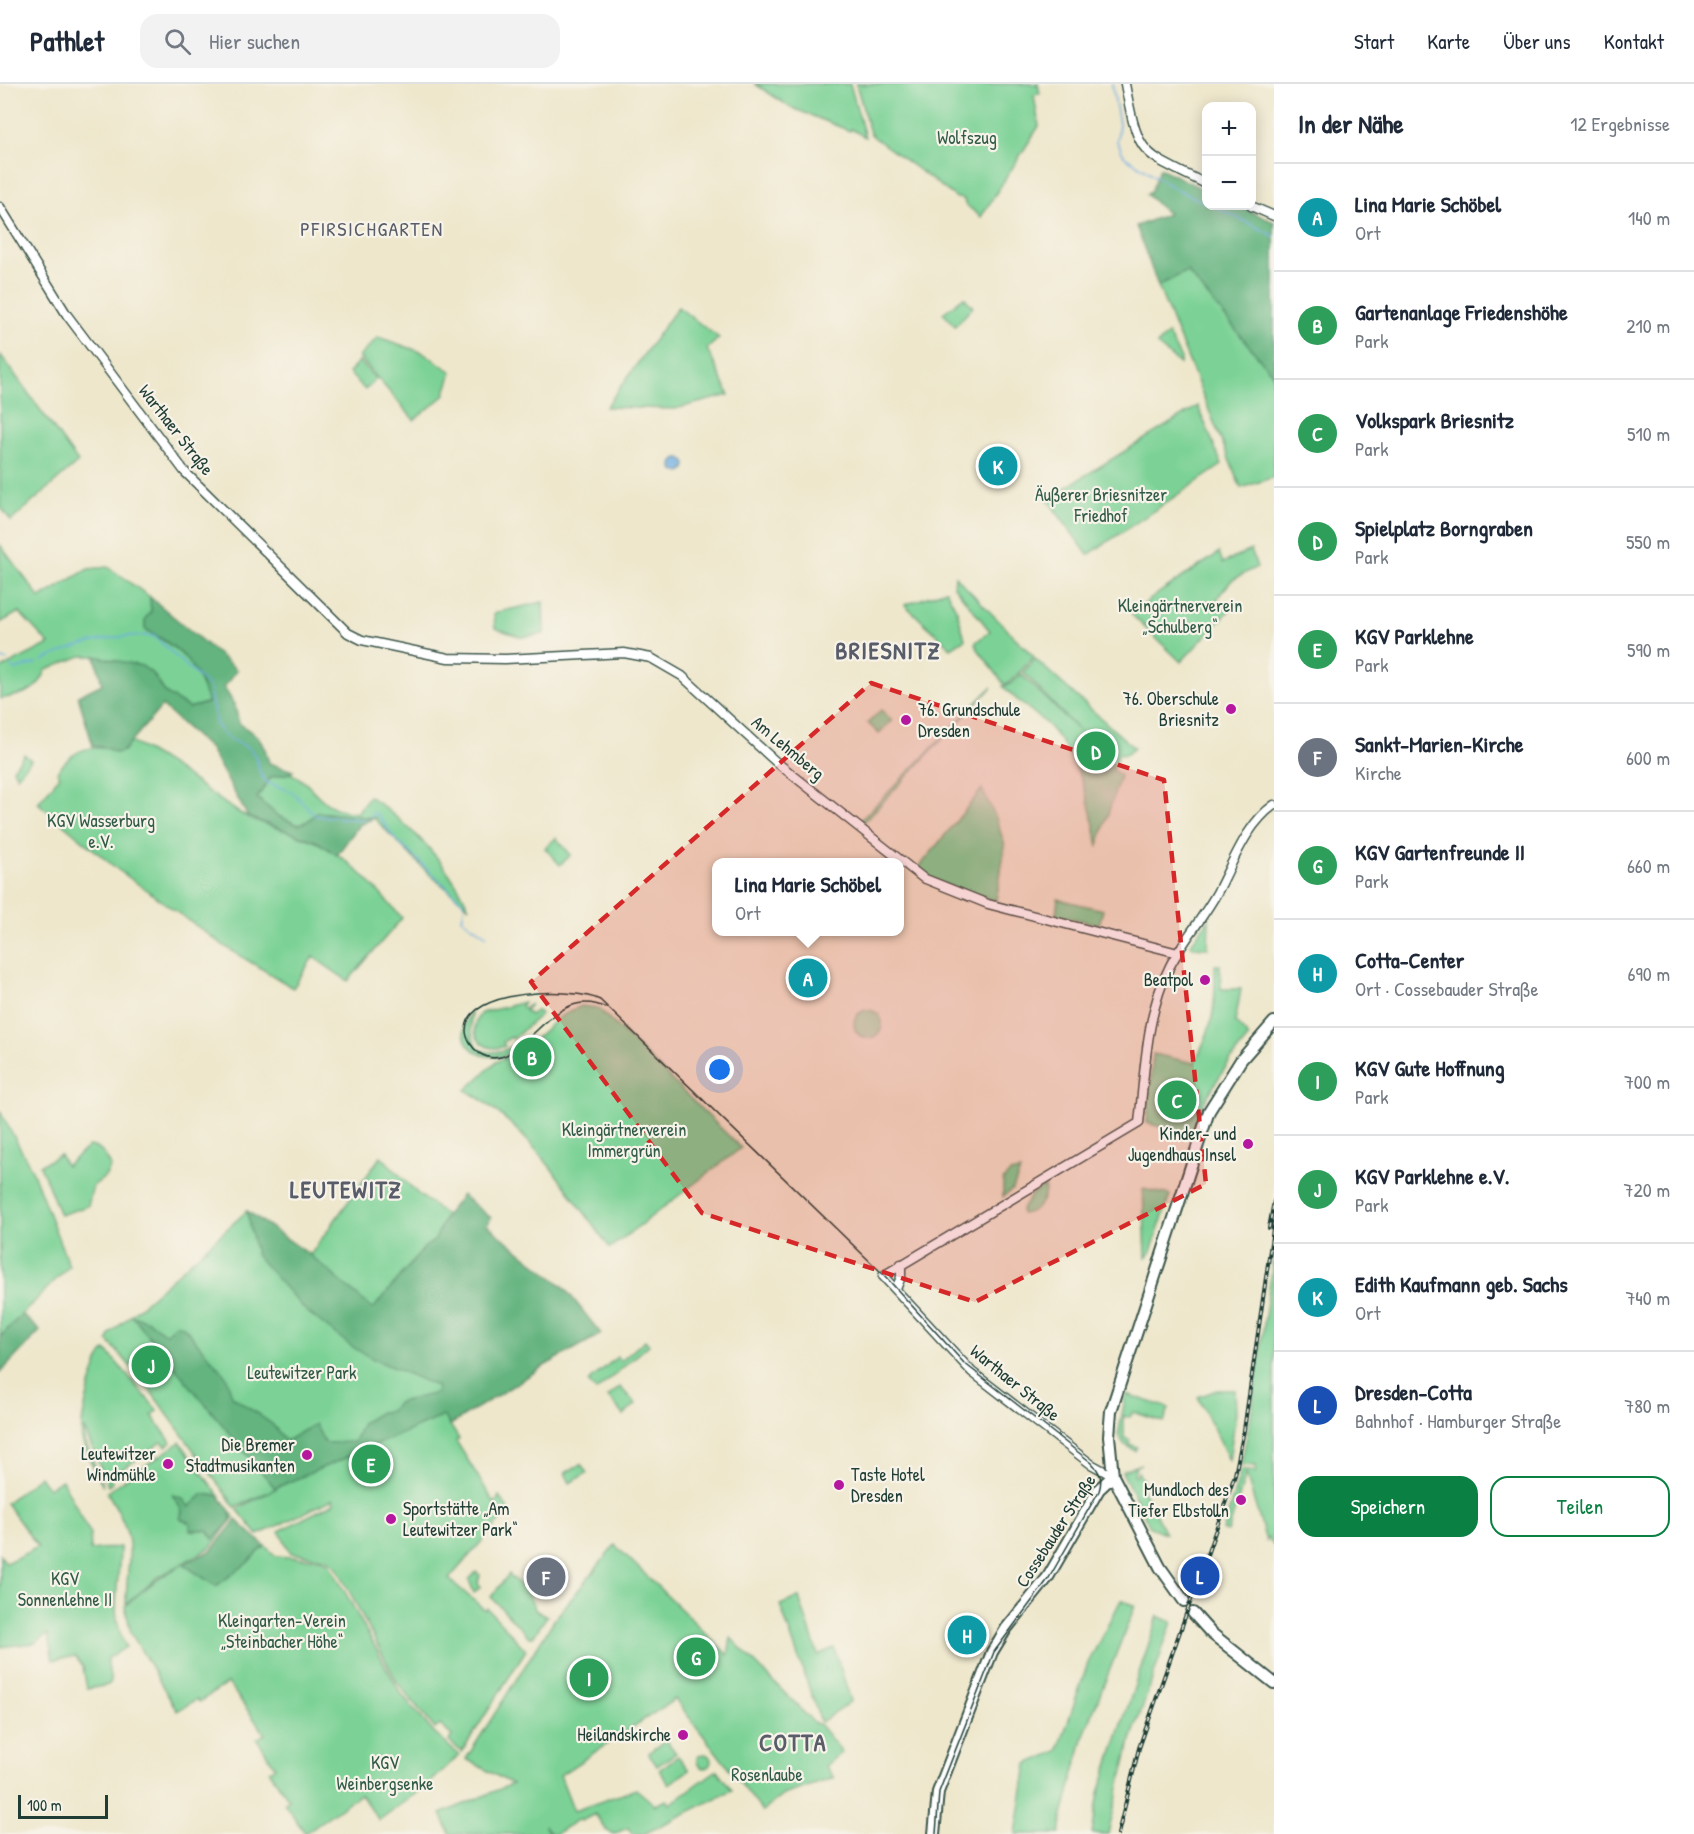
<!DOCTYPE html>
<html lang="de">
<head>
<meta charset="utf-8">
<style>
	:root { --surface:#fff; --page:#f2f2f3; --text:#1f2937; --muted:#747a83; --line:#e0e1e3; --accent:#0b8043 }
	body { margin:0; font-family:"Patrick Hand",sans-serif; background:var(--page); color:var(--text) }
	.controls { position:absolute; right:18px; top:18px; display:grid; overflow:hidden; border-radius:12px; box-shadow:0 3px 15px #0003 }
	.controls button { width:54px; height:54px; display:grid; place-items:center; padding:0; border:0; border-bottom:2px solid var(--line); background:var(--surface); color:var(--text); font:30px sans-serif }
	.scale { position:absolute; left:18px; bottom:15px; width:90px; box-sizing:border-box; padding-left:6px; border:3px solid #1f3d34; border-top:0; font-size:16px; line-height:21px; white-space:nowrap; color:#1f3d34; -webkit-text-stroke:4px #f7f3e8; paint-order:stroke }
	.you { position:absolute; left:720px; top:986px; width:21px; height:21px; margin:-15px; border:4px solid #fff; border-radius:50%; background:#1a73e8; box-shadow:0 0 0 9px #1a73e833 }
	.badge { display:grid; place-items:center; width:39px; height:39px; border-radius:50%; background:var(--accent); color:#fff; font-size:20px; font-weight:700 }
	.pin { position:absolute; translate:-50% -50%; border:3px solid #fff; box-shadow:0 2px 6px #0006 }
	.popup { position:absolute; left:712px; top:774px; width:192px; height:78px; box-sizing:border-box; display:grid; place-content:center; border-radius:12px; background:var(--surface); filter:drop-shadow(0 2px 4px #0005); font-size:20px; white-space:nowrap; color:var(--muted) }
	.popup b { font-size:22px; color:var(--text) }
	.popup::after { content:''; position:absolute; left:50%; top:100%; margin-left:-12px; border:12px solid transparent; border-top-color:var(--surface) }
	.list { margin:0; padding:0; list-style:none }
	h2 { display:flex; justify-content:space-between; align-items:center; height:78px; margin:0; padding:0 24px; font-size:26px }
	h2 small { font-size:20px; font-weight:400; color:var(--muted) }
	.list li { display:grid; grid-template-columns:39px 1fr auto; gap:18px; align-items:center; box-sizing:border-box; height:108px; padding:0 24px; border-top:2px solid var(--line) }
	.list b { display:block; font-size:22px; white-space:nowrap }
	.list p { margin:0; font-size:20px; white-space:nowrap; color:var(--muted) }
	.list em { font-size:20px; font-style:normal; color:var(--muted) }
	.actions { display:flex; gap:12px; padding:18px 24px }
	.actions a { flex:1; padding:14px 0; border:2px solid var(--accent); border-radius:18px; text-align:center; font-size:21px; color:var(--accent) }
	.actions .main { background:var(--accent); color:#fff }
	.icon { flex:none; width:33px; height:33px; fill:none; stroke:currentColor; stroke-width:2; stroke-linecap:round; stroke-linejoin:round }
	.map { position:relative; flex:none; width:1274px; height:1750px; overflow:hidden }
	header { display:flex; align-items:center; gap:36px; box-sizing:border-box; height:84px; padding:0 30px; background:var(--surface); border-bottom:2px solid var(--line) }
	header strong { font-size:28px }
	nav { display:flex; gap:33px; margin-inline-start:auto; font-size:21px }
	.search { width:420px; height:54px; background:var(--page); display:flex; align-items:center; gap:15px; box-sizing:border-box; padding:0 21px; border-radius:18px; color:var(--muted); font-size:22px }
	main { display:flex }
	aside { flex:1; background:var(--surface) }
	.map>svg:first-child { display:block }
</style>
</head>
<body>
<header>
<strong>Pathlet</strong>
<div class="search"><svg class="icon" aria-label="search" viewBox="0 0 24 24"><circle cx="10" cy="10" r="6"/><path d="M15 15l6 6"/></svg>Hier suchen</div>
<nav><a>Start</a><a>Karte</a><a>Über uns</a><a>Kontakt</a></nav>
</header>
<main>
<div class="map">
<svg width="1274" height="1750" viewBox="0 0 1274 1750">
	<rect width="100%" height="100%" fill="#f7f3e8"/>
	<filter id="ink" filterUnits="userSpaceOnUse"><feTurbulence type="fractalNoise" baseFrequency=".0167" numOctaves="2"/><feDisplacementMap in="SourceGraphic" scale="12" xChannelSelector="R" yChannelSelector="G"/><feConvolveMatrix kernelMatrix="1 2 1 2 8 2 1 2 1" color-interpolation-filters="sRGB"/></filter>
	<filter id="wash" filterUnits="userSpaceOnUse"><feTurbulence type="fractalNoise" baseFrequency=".008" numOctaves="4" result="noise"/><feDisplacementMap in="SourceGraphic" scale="24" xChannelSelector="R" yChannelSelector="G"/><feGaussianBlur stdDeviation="1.35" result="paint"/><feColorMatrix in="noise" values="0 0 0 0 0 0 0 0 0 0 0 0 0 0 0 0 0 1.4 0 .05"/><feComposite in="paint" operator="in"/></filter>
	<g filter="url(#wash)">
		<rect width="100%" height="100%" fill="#eee7cc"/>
		<path fill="#7bd296" stroke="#4d8865" stroke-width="1.5" d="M755,0H850L865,53L851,45L850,47L790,23Z
			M856,0H1038L1040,10L1034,11L1039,42L981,133L965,120L964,115L957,114L875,54L870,49Z
			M1187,187L1273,290L1274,393L1241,404L1158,202Z
			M964,213L973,223L955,242L943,229Z
			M678,223L719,254L707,265L729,311L675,325L606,323Z
			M1168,250L1181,275L1180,280L1157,261Z
			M378,253L424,269L452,288L444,312L414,336L359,273Z
			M0,270L78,378L11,437L0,422Z
			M359,277L376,295L365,306L349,289Z
			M1198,322L1222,381L1088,471L1047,415Z
			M0,461L40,514L88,485L108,483L150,513L151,527L145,535V545C184,568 193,576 209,618L189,624L166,610L153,590L95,572H81L46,586C38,609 21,611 0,615V585L49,560L19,528L0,539Z
			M1251,466L1257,483L1232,496L1217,514L1229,527L1181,578L1131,530L1160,508L1219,469L1223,479Z
			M955,492L1034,573L1009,599L1004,600L978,565L975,559L990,547L954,502Z
			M946,506L957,527L965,555L951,564L905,521Z
			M543,518L544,550L521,553L495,544L494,529Z
			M1035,575L1134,664L1127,670L1118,671L1112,685L1120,692L1098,762C1091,721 1080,677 1052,646C1038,629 1017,619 1003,602L1011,600L1021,590L1080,648L1023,588Z
			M992,603L862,740L859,738Z
			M881,626L892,636L879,650L868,639Z
			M130,658C169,676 200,703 235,726C259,742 290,746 316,758C351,774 377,806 402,834L348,897L313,873L293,904L226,863L117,785L38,719L60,692L57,688C76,661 93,661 123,667Z
			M24,670L31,676L17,692L13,685Z
			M290,689C321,704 313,723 357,729L369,712C412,743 445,775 469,823L428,789L374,734L317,728L308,737L298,741L278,732L256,714L271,693Z
			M982,705L996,734L1005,762L996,817C969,808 939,802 917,786Z
			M556,754L571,771L560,781L545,764Z
			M1058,815L1103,826L1099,840L1056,831Z
			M1209,835L1208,864L1193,863L1191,860Z
			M1215,881H1220L1221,905H1241L1235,938L1249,953C1223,983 1204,1014 1190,1051L1147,1039L1153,970L1194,979C1214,942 1216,922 1215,881Z
			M524,918L521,922L524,925L531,920L525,926L530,931L537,926L541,930L513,955L511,953L503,958L505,962C483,971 465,948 481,929Z
			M581,922L598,924L741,1064L610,1164C567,1106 529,1043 466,1006L496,978L521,968L559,933Z
			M854 940a14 14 0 1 1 28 0a14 14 0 1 1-28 0Z
			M471,928C469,960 477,979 515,962L518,966C484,986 449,959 471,928Z
			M0,1027L32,1086L69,1182L0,1253Z
			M89,1062C101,1063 106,1072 111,1082L105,1093L93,1102L88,1122L60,1131L40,1081L60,1071L66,1082Z
			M381,1072L417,1109L446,1131L435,1156L425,1163L373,1226L441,1291L563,1202L601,1250L544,1282L450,1341L459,1355L456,1357L495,1420L499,1412L509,1426L449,1495L485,1526L487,1524L526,1566L462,1668L449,1657L452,1652L440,1641L435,1645L397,1598L336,1482L326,1474L291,1469L279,1447L334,1419L333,1415L258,1451L237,1425L277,1404L235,1423L141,1294L108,1257L110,1250L247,1127L310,1171Z
			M1020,1087L1013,1105L1003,1113V1096L1010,1089Z
			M1045,1103C1045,1118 1037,1128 1022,1130L1021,1127L1032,1110Z
			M1143,1105L1170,1111L1151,1168L1146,1173Z
			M1274,1168V1461L1268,1454L1266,1457L1246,1390L1228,1448L1223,1447L1241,1386L1256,1388V1382L1242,1381V1375L1251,1332Z
			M645,1256L649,1261L596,1307L588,1298L617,1273L621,1277Z
			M106,1266L158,1327L152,1331L171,1358L166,1362L162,1358L111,1393L112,1399L108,1402L84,1344L85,1357L103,1402C96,1387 86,1372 82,1355C79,1340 94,1275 106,1266Z
			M620,1303L636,1320L624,1331L608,1313Z
			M1217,1306H1235L1236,1329L1229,1376L1198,1313Z
			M1126,1310L1169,1324L1164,1338L1133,1328L1130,1333L1124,1332V1354L1130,1356L1129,1360L1137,1363L1135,1367L1124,1360L1118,1351Z
			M180,1358L219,1412L203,1411L189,1423L182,1414L173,1412L195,1447L231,1437L230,1427L234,1433L210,1464L158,1493L126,1520C127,1464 140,1461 107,1408Z
			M581,1380L587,1389L570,1399L565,1389Z
			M1141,1380L1136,1382L1134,1390L1136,1392L1138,1388L1145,1400L1141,1402L1165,1449L1150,1443L1123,1390L1122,1387Z
			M40,1392L48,1404L62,1396L90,1449L91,1466L120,1463C120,1498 108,1530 126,1563L107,1575L111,1598L108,1601L87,1605L83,1583L75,1572L53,1576L48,1550L35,1559L0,1563V1471L6,1479L38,1463L6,1419Z
			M615,1461L728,1571L731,1554L814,1639L819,1640L842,1668L825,1682L834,1694L783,1711L762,1727L675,1615L560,1691L574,1727L636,1705L655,1721L667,1716L670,1720L717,1686L732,1706L644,1750H632L628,1744L613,1750L606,1746L595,1730L581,1737L579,1735L555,1750H552L544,1741L549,1750H450L441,1730L512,1700L466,1675L554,1536Z
			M265,1462L276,1472L322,1475L329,1479L400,1608L434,1649L459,1671L430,1699L379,1736L360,1710L305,1749L284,1719L289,1715L269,1687L275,1683L257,1655L265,1650L228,1599L199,1618L197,1615L177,1627L131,1549L125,1522C143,1505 161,1492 183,1480L216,1502L246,1480Z
			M476,1488L480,1491L478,1499L480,1503L474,1509L469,1496Z
			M509,1490L527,1508L535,1525L547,1532L533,1553H529L491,1513Z
			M799,1513L818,1571L834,1564L851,1617L821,1638L780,1521Z
			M1121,1516L1135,1522L1084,1651L1062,1735L1060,1750H1016L1027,1680L1058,1667L1088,1579Z
			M1158,1532L1172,1538L1129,1662L1108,1750H1092L1099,1709Z
			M666,1656L676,1669L657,1682L648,1669Z
			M697 1677a7 7 0 1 1 14 0a7 7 0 1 1-14 0Z
			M678,1672L689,1686L669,1700L659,1686Z"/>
		<path fill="#64b47f" stroke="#42785a" stroke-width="1.5" d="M1160,84L1206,107V122H1238L1274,138V292L1187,187L1158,202L1136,142L1168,130L1146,110L1151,108Z
			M150,513L237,586L224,603L235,622L239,639L258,653L265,665L269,679L293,687L290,689L271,693L257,714L278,732L298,741L308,737L317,728L374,734L359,741L337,771L318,758L248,733L210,665L162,622L123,667L116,669L106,664L93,662L78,612L102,600L95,572L142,582L153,590L166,610L189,624L208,619C194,576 183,567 145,545V535L151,527Z
			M462,1111L491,1134L487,1141L563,1202L601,1250L544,1282L450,1341L443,1332L275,1404L132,1232L148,1237L166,1250L175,1240L183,1242L226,1292L232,1312L272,1340L286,1357L315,1340L325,1359L354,1358L362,1339L380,1328L390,1327L399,1318L437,1309L436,1302L371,1274L351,1262L305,1226L256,1171L247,1127L310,1171L373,1225L425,1163L435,1156L446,1131Z
			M22,1230L40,1247L0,1289V1253Z
			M203,1410L219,1412L230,1427L231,1437L213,1455L207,1446H190V1439L180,1435L182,1427L173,1411L182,1414L189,1423Z
			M236,1436L265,1462L246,1480L216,1502L183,1480L211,1467Z"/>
		<path fill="#6eade1" stroke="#46758a" stroke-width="1.5" d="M672 381a7 7 0 1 1 14 0a7 7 0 1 1-14 0Z"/>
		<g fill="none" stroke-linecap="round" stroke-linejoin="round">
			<path stroke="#6eade1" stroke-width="1.5" d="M1112,0L1119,40L1117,57L1124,72L1174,104L1206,119
				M1214,122L1274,152
				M0,575L7,576
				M42,577C74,561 117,549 154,552L209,603L211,608
				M11,583L15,586L37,579
				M210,611L217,643L229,655L249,664L256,673L260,689L266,698L292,708L316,732L366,736
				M370,733L373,729L378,731L394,754L465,820
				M464,824L462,835L487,852"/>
		</g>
	</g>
	<g filter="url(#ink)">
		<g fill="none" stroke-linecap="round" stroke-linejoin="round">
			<defs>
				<path id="minor" d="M1125,0C1139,74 1140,67 1206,100
					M1251,122L1274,132
					M0,123L67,231L185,388L348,549L362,556L448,574L505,575L624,569L651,574L682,592L775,677L923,794L988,820L1178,869
					M896,1205L901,1193V1180
					M1113,1392L1091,1380L972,1288L883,1192L1139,1039C1145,987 1146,929 1170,882C1184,855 1205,832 1219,805C1234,776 1247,740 1274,721"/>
				<path id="major" d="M1184,1517L1160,1483L1113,1392L1109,1352L1111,1327L1209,1027L1241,976L1274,938
					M1193,1529L1211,1549L1274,1599
					M934,1750L938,1708L992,1568L1006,1545L1048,1493L1099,1405L1113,1392"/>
			</defs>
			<use href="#minor" stroke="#3e564b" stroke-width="11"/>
			<use href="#major" stroke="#3e564b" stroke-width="14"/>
			<use href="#minor" stroke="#fff" stroke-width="8"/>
			<use href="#major" stroke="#fff" stroke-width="10"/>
			<path stroke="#1f3d34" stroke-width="1.5" d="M606,924C547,896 522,997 479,969C472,964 466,955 466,946C466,904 574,903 600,916L884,1191L964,1279L1092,1379C1100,1388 1103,1395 1099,1407L1049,1494L994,1568L939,1708L936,1750"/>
			<defs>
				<path id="rail" d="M1269,1144L1274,1117
					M1118,1750L1139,1664L1235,1391L1244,1346L1274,1138"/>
			</defs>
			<use href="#rail" stroke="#1f3d34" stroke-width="4"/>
			<use href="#rail" stroke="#f7f3e8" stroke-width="1.5" stroke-dasharray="4.5" stroke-linecap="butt"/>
		</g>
	</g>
	<path fill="#d62828" fill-opacity="0.2" stroke="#d62828" stroke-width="4.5" stroke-dasharray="12 8" stroke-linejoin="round" d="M871,599L1164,696L1206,1100L975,1218L702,1129L531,898Z"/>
	<g fill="#b5179e" stroke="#f7f3e8" stroke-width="2">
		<circle cx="1231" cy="625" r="6"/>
		<circle cx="906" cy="636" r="6"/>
		<circle cx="1205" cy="896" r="6"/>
		<circle cx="1248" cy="1060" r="6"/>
		<circle cx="307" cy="1371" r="6"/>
		<circle cx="168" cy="1380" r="6"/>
		<circle cx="839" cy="1401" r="6"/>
		<circle cx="1241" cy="1416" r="6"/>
		<circle cx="391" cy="1435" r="6"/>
		<circle cx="683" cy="1651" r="6"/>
	</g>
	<g text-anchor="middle" stroke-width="4.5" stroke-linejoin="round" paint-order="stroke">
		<g font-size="18" fill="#315b48" stroke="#f7f3e8">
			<text x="967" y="60">Wolfszug</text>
			<text x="1101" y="417">Äußerer Briesnitzer<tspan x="1101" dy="21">Friedhof</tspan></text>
			<text x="1180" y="528">Kleingärtnerverein<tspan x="1180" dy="21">„Schulberg“</tspan></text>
			<text x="101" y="743">KGV Wasserburg<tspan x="101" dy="21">e.V.</tspan></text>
			<text x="624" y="1052">Kleingärtnerverein<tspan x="624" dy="21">Immergrün</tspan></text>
			<text x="302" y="1295">Leutewitzer Park</text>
			<text x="65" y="1501">KGV<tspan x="65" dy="21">Sonnenlehne II</tspan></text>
			<text x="282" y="1543">Kleingarten-Verein<tspan x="282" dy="21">„Steinbacher Höhe“</tspan></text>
			<text x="385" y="1685">KGV<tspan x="385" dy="21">Weinbergsenke</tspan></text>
			<text x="767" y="1697">Rosenlaube</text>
		</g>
		<g font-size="18" fill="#1f3d34" stroke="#f7f3e8">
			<text transform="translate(176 346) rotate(52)" y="6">Warthaer Straße</text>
			<text transform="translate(788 664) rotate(40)" y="6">Am Lehmberg</text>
			<text transform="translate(1015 1299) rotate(39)" y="6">Warthaer Straße</text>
			<text transform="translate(1056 1447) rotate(-57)" y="6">Cossebauder Straße</text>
		</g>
		<g font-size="18" fill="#1f3d34" stroke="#f7f3e8" text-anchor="end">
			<text x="1219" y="621">76. Oberschule<tspan x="1219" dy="21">Briesnitz</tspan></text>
			<text x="918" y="632" text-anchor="start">76. Grundschule<tspan x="918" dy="21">Dresden</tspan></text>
			<text x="1193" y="902">Beatpol</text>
			<text x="1236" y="1056">Kinder- und<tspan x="1236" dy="21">Jugendhaus Insel</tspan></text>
			<text x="295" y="1367">Die Bremer<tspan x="295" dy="21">Stadtmusikanten</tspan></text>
			<text x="156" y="1376">Leutewitzer<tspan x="156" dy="21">Windmühle</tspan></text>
			<text x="851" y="1397" text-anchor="start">Taste Hotel<tspan x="851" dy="21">Dresden</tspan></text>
			<text x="1229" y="1412">Mundloch des<tspan x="1229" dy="21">Tiefer Elbstolln</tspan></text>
			<text x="403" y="1431" text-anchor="start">Sportstätte „Am<tspan x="403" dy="21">Leutewitzer Park“</tspan></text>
			<text x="671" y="1657">Heilandskirche</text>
		</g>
		<g font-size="20" letter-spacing="1.5" fill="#585d69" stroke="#f7f3e8">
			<text x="372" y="152">PFIRSICHGARTEN</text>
		</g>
		<g font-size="24" font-weight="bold" letter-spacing="1.5" fill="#585d69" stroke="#f7f3e8">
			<text x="888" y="575">BRIESNITZ</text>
			<text x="346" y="1114">LEUTEWITZ</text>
			<text x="793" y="1667">COTTA</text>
		</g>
	</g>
</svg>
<div class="controls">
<button>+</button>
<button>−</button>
</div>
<div class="scale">100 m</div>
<div class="you"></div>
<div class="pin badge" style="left:808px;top:894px;background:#0f9aa8">A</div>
<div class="popup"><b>Lina Marie Schöbel</b>Ort</div>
<div class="pin badge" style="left:532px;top:973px;background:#2e9e5b">B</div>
<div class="pin badge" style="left:1177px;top:1016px;background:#2e9e5b">C</div>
<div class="pin badge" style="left:1096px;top:667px;background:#2e9e5b">D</div>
<div class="pin badge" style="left:371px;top:1380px;background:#2e9e5b">E</div>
<div class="pin badge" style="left:546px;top:1493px;background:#6b7280">F</div>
<div class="pin badge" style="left:696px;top:1573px;background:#2e9e5b">G</div>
<div class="pin badge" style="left:967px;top:1551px;background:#0f9aa8">H</div>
<div class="pin badge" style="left:589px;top:1594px;background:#2e9e5b">I</div>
<div class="pin badge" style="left:151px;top:1281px;background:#2e9e5b">J</div>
<div class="pin badge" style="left:998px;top:382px;background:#0f9aa8">K</div>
<div class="pin badge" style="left:1200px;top:1492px;background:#1a4fb4">L</div>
</div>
<aside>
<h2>In der Nähe<small>12 Ergebnisse</small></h2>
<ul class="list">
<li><span class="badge" style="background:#0f9aa8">A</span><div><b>Lina Marie Schöbel</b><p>Ort</p></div><em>140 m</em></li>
<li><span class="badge" style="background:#2e9e5b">B</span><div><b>Gartenanlage Friedenshöhe</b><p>Park</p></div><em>210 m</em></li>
<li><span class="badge" style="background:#2e9e5b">C</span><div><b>Volkspark Briesnitz</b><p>Park</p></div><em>510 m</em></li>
<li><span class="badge" style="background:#2e9e5b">D</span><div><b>Spielplatz Borngraben</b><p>Park</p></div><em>550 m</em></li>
<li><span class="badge" style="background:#2e9e5b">E</span><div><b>KGV Parklehne</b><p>Park</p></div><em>590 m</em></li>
<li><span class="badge" style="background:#6b7280">F</span><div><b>Sankt-Marien-Kirche</b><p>Kirche</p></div><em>600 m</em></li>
<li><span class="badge" style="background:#2e9e5b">G</span><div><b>KGV Gartenfreunde II</b><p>Park</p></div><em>660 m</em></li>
<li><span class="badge" style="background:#0f9aa8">H</span><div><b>Cotta-Center</b><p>Ort · Cossebauder Straße</p></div><em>690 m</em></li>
<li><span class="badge" style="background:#2e9e5b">I</span><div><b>KGV Gute Hoffnung</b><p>Park</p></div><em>700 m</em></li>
<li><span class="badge" style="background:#2e9e5b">J</span><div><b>KGV Parklehne e.V.</b><p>Park</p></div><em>720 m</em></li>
<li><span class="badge" style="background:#0f9aa8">K</span><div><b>Edith Kaufmann geb. Sachs</b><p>Ort</p></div><em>740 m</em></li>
<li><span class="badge" style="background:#1a4fb4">L</span><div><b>Dresden-Cotta</b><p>Bahnhof · Hamburger Straße</p></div><em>780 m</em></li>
</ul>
<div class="actions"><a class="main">Speichern</a><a>Teilen</a></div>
</aside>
</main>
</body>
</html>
